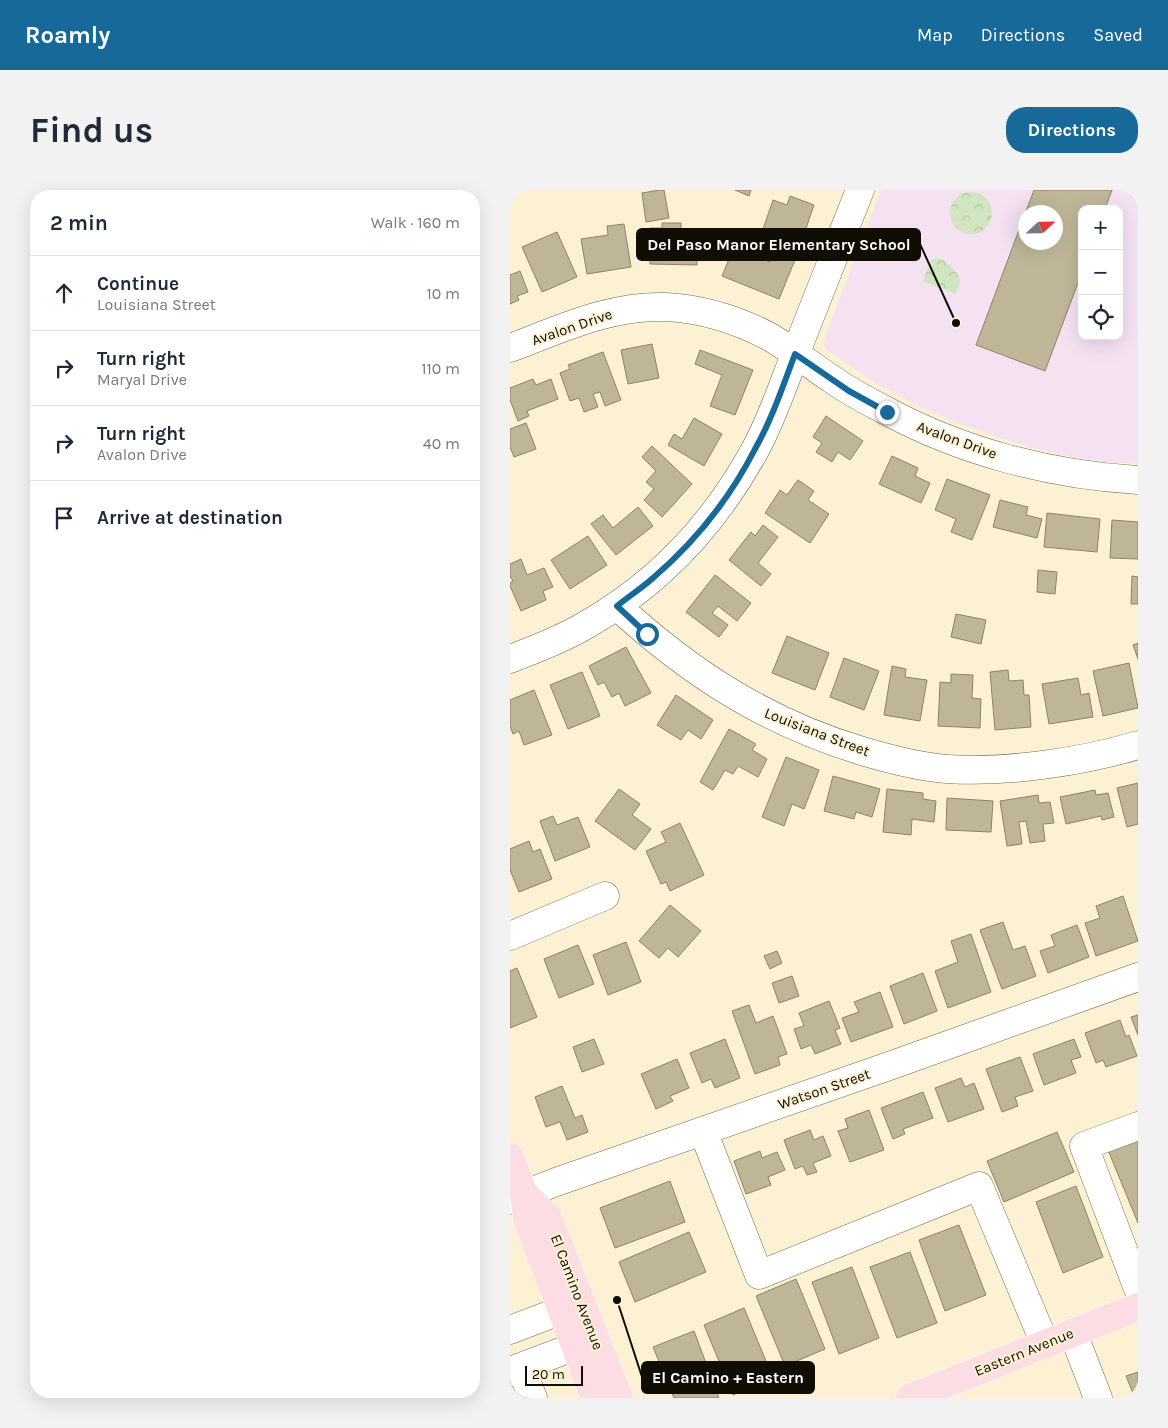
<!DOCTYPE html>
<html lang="en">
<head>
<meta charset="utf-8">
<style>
	:root { --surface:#fff; --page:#f2f2f3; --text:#1f2937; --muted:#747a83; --line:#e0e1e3; --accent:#17699a }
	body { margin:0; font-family:Karla,sans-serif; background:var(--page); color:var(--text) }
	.controls { position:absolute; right:15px; top:15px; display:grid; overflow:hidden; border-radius:10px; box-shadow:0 5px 20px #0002 }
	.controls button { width:45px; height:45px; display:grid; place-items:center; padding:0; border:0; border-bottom:1px solid var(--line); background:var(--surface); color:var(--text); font:25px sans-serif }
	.compass { position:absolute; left:508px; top:15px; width:45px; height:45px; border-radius:50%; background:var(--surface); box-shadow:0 5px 20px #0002; rotate:68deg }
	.scale { position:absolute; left:15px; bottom:12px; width:58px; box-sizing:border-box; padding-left:5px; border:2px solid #100d04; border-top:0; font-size:14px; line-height:18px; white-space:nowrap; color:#100d04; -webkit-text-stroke:4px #fcf2d3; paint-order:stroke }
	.stop { position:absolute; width:15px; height:15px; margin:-11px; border:4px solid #17699a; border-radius:50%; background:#fff }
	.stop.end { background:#17699a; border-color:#fff; box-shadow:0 1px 5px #0008 }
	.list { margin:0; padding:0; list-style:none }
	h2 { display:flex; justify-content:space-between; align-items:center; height:65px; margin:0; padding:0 20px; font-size:21px }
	h2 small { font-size:16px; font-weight:400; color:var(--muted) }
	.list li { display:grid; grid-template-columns:32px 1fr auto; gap:15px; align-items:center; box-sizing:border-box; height:75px; padding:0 20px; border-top:1px solid var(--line) }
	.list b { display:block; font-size:19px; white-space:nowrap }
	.list p { margin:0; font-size:16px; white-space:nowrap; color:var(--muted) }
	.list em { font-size:16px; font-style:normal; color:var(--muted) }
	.icon { flex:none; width:28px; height:28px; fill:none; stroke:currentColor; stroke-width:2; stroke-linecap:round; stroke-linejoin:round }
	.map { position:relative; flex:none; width:628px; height:1208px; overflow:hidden; border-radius:20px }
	header { display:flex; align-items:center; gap:30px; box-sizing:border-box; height:70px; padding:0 25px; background:var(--accent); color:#fff }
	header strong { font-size:24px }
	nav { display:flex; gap:28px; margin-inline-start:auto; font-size:18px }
	.intro { display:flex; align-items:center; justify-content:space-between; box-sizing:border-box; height:120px; padding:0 30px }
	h1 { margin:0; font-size:35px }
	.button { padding:12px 22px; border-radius:20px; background:var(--accent); color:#fff; font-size:18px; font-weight:700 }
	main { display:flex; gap:30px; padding:0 30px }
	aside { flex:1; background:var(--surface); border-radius:20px; box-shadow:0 5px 20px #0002 }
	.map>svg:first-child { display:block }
</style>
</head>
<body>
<header>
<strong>Roamly</strong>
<nav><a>Map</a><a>Directions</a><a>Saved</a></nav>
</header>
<div class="intro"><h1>Find us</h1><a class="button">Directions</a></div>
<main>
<aside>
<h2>2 min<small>Walk · 160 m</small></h2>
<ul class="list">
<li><svg class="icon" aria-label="ahead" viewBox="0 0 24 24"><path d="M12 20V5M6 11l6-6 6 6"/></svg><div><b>Continue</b><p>Louisiana Street</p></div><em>10 m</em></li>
<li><svg class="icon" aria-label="right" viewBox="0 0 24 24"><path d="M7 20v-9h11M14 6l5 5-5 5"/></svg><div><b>Turn right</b><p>Maryal Drive</p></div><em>110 m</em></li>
<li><svg class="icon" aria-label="right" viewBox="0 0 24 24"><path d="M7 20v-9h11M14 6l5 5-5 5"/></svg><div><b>Turn right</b><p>Avalon Drive</p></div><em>40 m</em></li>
<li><svg class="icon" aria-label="arrive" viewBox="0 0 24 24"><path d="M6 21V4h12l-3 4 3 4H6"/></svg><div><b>Arrive at destination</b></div></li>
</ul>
</aside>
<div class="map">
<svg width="628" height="1208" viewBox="0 0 628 1208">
	<defs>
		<pattern id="park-crowns" width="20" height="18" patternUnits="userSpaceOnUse" patternTransform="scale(1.25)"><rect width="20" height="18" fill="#d1e5c1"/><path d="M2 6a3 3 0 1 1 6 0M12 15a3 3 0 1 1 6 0" fill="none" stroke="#b2c3a4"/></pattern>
	</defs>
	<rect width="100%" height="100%" fill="#fcf2d3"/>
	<path fill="#f4e2f3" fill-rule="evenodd" d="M371,0H628V274L580,271L531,260L489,248L451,234L410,217L365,193L317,160L314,156L316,144ZM572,19H609V146H572ZM516,22H546V52H516Z"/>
	<path fill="url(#park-crowns)" d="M440 23a21 21 0 1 1 42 0a21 21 0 1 1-42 0Z
		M428,68C435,69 450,84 450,91C450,95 447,100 446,104L413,91L421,70Z"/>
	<path fill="#bfb698" stroke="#8c8367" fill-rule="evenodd" d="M149,0H154L159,28L136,32L132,3Z
		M225,0H241L239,6Z
		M524,0H602L595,19H572V82L535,181L466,155ZM516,22H546V52H516Z
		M280,6L304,15L290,56L252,42L263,10L277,15Z
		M152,33H171V47H187V75L140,74V38H152Z
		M114,34L121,77L77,84L71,49L98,45L97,36Z
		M47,42L67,87L32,102L12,57Z
		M224,57L260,72L266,57L287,65L269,109L212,86Z
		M10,81L18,102L7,106L9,110L0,114V85Z
		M142,154L149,188L118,194L111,160Z
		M190,160L243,180L225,225L200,216L212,185L185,174Z
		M93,162L111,210L95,216L90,202L83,204L88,217L74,222L69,208L60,211L50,183L60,179L58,175Z
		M23,189L26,195L41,189L48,209L17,221L19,226L8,231L0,210V198Z
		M316,226L353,251L340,270L328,262L322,272L306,262L312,253L303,247Z
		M184,228L212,244L194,276L158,255L164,244L172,249Z
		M16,233L26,259L4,267L0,257V239Z
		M142,256L182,294L152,327L134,310L144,299L136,292L146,281L132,267Z
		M382,266L408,278L405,286L420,293L411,313L369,294Z
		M437,289L480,305L462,350L441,342L446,329L425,320Z
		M288,290L304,301L298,310L319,324L300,353L255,323L270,300L277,305Z
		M490,310L518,317L516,325L532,329L527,348L483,337Z
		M128,317L143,336L106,365L81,334L93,325L103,338Z
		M537,323L590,329L587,362L534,357Z
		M602,330L628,332V369L600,368Z
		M253,335L268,347L248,373L261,384L251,396L219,370L241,342L245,346Z
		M78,346L97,375L60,399L41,370Z
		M11,369L17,385L34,378L43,397L33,401L36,410L11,421L0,396V393L3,391L0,386V374Z
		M528,380L547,382L545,404L527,402Z
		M205,385L241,413L227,431L208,416L202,423L218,435L209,447L176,422Z
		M622,386L628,387V414H621Z
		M446,424L476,430L471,454L441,447Z
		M277,446L319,463L305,500L262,483Z
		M628,453V469L623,455Z
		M116,457L141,503L115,516L109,503L102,507L94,492L88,495L79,476Z
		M334,468L369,481L354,520L320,507Z
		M619,473L628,518L593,526L583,481Z
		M382,476L396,479L395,487L417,490L410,531L374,525Z
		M498,480L499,491L513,490L514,505H519L521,537L485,540L480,482Z
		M72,482L90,526L58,539L40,495Z
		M441,484L463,485L462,508L471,509L470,538L428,536L430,492L441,493Z
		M568,488L571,505L579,503L583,527L539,534L532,494Z
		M24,500L42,545L14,555L9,541L3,544L0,536V510Z
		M166,505L203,530L191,549L178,540L171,550L147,535Z
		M219,539L246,554L242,560L257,569L248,587L228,576L223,584L215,580L203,600L190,592Z
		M276,567L309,580L294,619L282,614L274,636L252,627Z
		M323,586L370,599L362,627L346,622L344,629L314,621Z
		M628,593V634L617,637L607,598Z
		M109,599L130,614L122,625L141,639L125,660L85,631Z
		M377,599L413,603V609L426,611L424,632L402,629L401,645L373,642Z
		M585,600L586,605L598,603L604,627L592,630L591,626L556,634L550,607Z
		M528,605L529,613L540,612L544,633L533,634L535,651L520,653L516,631L509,632L512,654L497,656L490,611Z
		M437,608L483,611L481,642L436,640Z
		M43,626L47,635L68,627L80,657L45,671L30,631Z
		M170,633L194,685L160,701L156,692L151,694L136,661L156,652L151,642Z
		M19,651L23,662L30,659L42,689L9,702L0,680V659Z
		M613,706L628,751L586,766L575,733L590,728L586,716Z
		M160,715L191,741L168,767L158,758L149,768L129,751Z
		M493,732L503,760L515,756L526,786L492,799L470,740Z
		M567,735L579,767L538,783L530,761L545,756L541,745Z
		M461,744L481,802L438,818L425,781L448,772L441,751Z
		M116,752L131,792L98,805L83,765Z
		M68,755L84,794L49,808L34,769Z
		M267,761L272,773L260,779L254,766Z
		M7,778L27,827L0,838V781Z
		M413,783L427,821L394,834L380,796Z
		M282,786L289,806L269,813L262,793Z
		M370,802L383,837L341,852L332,828L349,822L344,812Z
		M319,811L330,838L325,840L331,854L305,864L301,855L291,859L284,839L294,836L289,823Z
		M239,815L246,833L263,826L277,864L268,867L270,875L245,884L222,821Z
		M628,825V845L621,827Z
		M610,830L616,847L619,845L627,866L596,877L593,870L586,873L575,843Z
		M84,849L94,874L72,882L63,857Z
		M215,849L230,888L205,898L201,889L192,893L180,863Z
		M564,849L571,867L561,870L566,883L534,895L523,864Z
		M510,867L523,901L505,907L508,916L492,922L476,879Z
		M167,869L179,898L160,906L163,911L146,919L131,884Z
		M451,888L455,897L464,893L474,919L438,932L425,898Z
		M52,896L65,928L72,925L78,942L57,950L50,932L36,937L25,907Z
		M413,902L423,928L393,939L395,944L383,949L371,918Z
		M359,920L374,960L340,972L328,941L338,938L335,929Z
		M300,940L304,950L313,946L321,966L303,973L307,982L297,985L293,976L285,979L274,950Z
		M547,942L564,982L494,1012L477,971Z
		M628,949V1033L598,960Z
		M250,961L252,968L267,962L275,980L258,987L261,995L236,1004L224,971Z
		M160,991L175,1032L105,1058L90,1018Z
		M566,996L593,1067L553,1083L526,1012Z
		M449,1035L476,1105L435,1121L409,1050Z
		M179,1042L196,1082L125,1112L109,1072Z
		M400,1062L427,1133L387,1148L360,1077Z
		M342,1077L369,1148L329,1164L302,1092Z
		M286,1089L315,1159L275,1176L246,1106Z
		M234,1118L263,1188L223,1205L194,1135Z
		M184,1141L209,1208H164L143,1157Z
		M628,1182V1208H625L616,1186Z"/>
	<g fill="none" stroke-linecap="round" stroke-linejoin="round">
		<defs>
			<path id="minor" d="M0,158C51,139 100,115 156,117C192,119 228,130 260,147C282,160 302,176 323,190C339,201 357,211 375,220C452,262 541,285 628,290
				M107,416C180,483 256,532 352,561C379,569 408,577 437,579C495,583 572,572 628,555
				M0,469C26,459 52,449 76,435C148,394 205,333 245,260C262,229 273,195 286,162C307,108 329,54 350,0
				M0,746L95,706
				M628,936L574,956L628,1099
				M193,941L249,1085L469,996L535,1154
				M0,1010L46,992L382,875L628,787
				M0,1140L52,1120
				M563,1143L588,1208
				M2,1180L14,1186L23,1208
				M0,1181L66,1156"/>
			<path id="major" d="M0,967L14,1004L17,1029L85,1208
				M14,1004L38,1028L109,1208
				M400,1208L628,1117"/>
		</defs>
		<use href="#minor" stroke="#71684d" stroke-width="29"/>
		<use href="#major" stroke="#fff" stroke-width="29"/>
		<use href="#minor" stroke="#fff" stroke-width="28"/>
		<use href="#major" stroke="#fcdde3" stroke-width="28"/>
	</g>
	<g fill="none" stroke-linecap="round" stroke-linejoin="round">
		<path stroke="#17699a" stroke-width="6" d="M137,444L107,416C119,406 132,398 143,388C185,352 220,308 245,259C262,229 273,196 285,164L339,201L377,222"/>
	</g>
	<g text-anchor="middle" stroke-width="4" stroke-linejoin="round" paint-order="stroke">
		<g font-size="15" fill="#100d04" stroke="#fcf2d3">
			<text transform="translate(62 137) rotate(-19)" y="5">Avalon Drive</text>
			<text transform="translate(447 250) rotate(20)" y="5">Avalon Drive</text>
			<text transform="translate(307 542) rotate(21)" y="5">Louisiana Street</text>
			<text transform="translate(314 899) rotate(-19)" y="5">Watson Street</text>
			<text transform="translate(67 1102) rotate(69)" y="5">El Camino Avenue</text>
			<text transform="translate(514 1162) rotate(-22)" y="5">Eastern Avenue</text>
		</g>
	</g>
	<path fill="none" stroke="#100d04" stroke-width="2" d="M446 133L410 54M107 1110L132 1187"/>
	<g fill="#100d04" stroke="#fcf2d3" stroke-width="2">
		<circle cx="446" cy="133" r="5"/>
		<circle cx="107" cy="1110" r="5"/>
	</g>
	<g fill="#100d04" stroke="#100d04" stroke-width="2">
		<rect x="127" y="39" width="283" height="31" rx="5"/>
		<rect x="132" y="1172" width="172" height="31" rx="5"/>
	</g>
	<g font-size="16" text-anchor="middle" font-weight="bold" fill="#fff">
		<text x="269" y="60">Del Paso Manor Elementary School</text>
		<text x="218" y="1193">El Camino + Eastern</text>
	</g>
</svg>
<div class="controls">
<button>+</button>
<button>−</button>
<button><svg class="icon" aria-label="locate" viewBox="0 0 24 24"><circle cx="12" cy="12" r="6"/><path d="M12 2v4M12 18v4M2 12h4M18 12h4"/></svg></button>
</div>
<svg class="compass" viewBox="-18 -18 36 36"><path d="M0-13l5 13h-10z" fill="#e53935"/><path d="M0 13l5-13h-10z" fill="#747a83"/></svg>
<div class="scale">20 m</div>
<div class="stop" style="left:137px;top:444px"></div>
<div class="stop end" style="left:377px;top:222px"></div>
</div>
</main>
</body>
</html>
